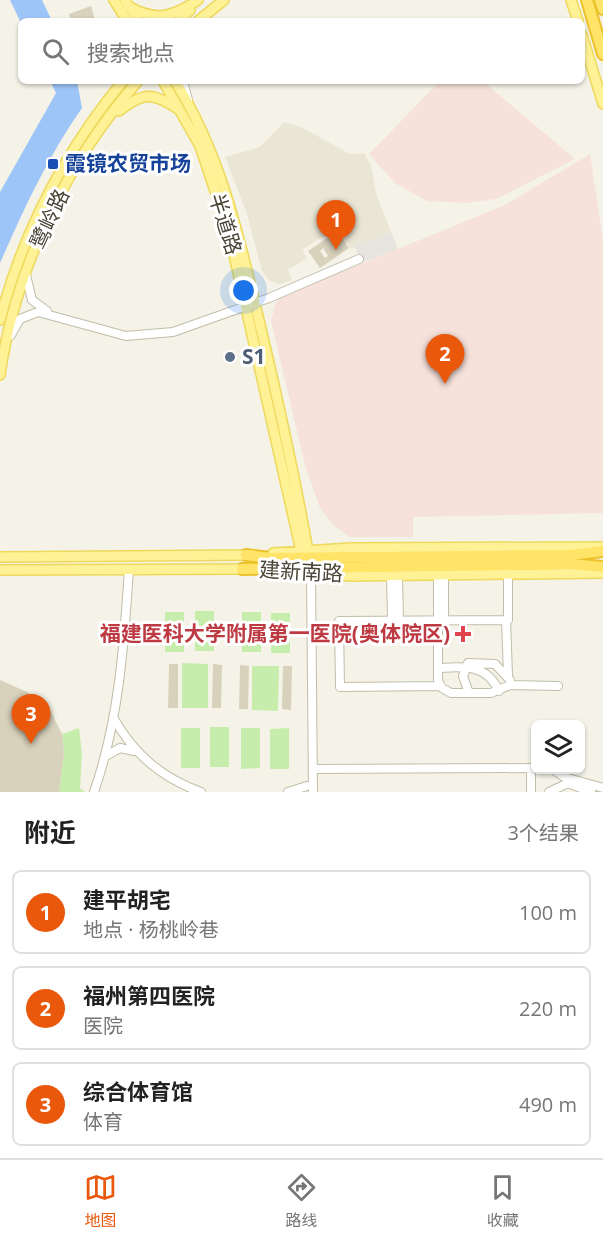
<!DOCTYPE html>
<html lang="zh">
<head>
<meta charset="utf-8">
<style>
	:root { --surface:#fff; --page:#f6f6f6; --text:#222; --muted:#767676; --line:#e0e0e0; --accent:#ea580c }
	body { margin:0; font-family:"Open Sans","Noto Sans SC",sans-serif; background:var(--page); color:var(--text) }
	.controls { position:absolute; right:18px; bottom:18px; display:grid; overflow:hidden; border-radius:9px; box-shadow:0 2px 4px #0004 }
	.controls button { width:54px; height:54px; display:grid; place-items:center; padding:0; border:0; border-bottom:2px solid var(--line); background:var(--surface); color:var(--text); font:30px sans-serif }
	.you { position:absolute; left:244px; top:291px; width:21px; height:21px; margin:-15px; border:4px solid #fff; border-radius:50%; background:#1a73e8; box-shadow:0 0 0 9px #1a73e833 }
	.badge { display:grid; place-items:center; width:39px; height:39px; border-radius:50%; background:var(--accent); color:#fff; font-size:20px; font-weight:700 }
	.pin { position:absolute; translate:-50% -50px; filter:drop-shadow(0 2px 3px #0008) }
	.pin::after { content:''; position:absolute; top:32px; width:21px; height:18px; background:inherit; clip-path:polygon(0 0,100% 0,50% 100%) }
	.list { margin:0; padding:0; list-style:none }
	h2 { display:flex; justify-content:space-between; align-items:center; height:78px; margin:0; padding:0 24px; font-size:26px }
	h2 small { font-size:20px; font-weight:400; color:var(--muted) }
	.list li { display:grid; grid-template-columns:39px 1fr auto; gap:18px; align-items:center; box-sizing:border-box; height:84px; margin:0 12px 12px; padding:0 12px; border:2px solid var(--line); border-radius:9px }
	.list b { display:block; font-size:22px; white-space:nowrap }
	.list p { margin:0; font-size:20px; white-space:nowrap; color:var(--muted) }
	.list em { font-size:20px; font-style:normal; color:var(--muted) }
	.icon { flex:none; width:33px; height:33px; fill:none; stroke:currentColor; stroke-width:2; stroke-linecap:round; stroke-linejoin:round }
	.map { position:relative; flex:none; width:603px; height:792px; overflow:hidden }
	.search { position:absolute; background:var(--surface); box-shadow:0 2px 4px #0004; left:18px; right:18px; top:18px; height:66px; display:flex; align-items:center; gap:15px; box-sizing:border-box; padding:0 21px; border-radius:9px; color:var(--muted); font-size:22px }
	.sheet { height:366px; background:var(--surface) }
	nav { display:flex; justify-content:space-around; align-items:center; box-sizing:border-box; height:84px; border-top:2px solid var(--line); background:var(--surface); font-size:16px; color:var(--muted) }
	nav a { display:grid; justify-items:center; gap:3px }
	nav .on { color:var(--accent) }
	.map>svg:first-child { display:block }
</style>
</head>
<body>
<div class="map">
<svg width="603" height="792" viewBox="0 0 603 792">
	<rect width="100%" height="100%" fill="#f5f3e7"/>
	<path fill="#e9e6d5" d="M284,122L301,127L350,154L364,153L371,165L376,193L391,232L351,249L337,227L302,250L307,258L288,270L292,280L280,284L270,281L262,271L247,214L225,157L260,147Z"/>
	<path fill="#f6e2da" d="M440,81H483L575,159L496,199L467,203L427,201L395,183L369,154Z
		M590,154L603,240V513L413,517V537H350L333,525L320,508L305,465L271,321L276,302L285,295L503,206Z"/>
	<path fill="#c6edac" d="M195,611H214V651H195Z
		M165,612H184V652H165Z
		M242,612H261V652H242Z
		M271,613H290V653H271Z
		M182,663L208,664V708H182Z
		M252,666H279L278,711L252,710Z
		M210,727H229V767H210Z
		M79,728L82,754L80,788L85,792H59L64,753L62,734Z
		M181,728H200V768H181Z
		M241,728H260V768L241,769Z
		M289,728V769H270V729Z"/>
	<path fill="#e6e4df" d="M391,232L398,249L361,263L355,246Z"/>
	<path fill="#9ec5f7" d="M10,0H42L52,21H21V23Z
		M50,81H77L82,108C48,156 24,209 0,263V192L56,93Z"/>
	<path fill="#d8d1bb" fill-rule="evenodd" d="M91,6L95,20L71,21L69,14Z
		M338,231L349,248L320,268L308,251ZM323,248L328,256L325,258L320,251Z
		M169,664H178V708H168Z
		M213,664L222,665L221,708H212Z
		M240,665L249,666L248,709H239Z
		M283,666H292L291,710L282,709Z
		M0,680L27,692L51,712L62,734L64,753L59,792H0Z"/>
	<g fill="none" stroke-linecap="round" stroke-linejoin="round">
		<defs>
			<path id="minor" d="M183,81L188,100
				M26,275L32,300L47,311
				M11,335L20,319L38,312L126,336L173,332L269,298L359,259
				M311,574L313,792
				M391,575L392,620
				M398,575L399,620
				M438,575V681L442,688L451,693H491L510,685L558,686
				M444,575V620
				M506,620L508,675
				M438,668C464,667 486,663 499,691
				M441,686L340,687L339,621L508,620V574
				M469,693L463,676L468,663L495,664L510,680
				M114,719C135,755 162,778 201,792
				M106,756L120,748L134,751
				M313,769L536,768
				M554,770L564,777L603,788
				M94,792C119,720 124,645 129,569
				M288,792L313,784
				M531,792V768
				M549,792L568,783L591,792"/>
			<path id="major" d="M114,0L127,21
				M125,0L138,21
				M571,0L578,21
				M128,6C155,22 173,17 198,0
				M179,21L190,10
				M198,21L224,0
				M582,35L603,104
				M163,81L200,146L229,233L301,551
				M175,81C223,158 241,245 262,333C279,405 295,478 308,551
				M119,111C143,92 153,92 178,109
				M0,320C23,232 65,151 123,81
				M0,375C15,269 67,161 138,81
				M273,553L351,548L603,547
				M0,557L253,555
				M0,570L247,569
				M291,572L350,576L603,573"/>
			<path id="highway" d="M587,0L603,54
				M600,0L603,9
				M246,555L271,558L570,555L603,551
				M242,569L570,564L603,567"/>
		</defs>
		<use href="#minor" stroke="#c1bda9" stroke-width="10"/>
		<use href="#major" stroke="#eed95c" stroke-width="12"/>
		<use href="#highway" stroke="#ebc22b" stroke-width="14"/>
		<use href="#minor" stroke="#fff" stroke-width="8"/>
		<use href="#major" stroke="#fff196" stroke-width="9"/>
		<use href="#highway" stroke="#ffe468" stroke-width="10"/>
	</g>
	<rect fill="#1a4fb4" stroke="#fff" stroke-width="2" x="47" y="158" width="12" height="12" rx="3"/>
	<circle fill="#5c6f8a" stroke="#fff" stroke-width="2" cx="230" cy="357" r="6"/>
	<path fill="#e0444e" stroke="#fff" stroke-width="2" d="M460 625h6v6h6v6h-6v6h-6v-6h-6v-6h6z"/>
	<g text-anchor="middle" stroke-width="6" stroke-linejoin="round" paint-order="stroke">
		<g font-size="21" font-weight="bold" fill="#164399" stroke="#fff" text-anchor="start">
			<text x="65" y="171">霞镜农贸市场</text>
		</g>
		<g font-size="21" fill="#494435" stroke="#fff">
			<text transform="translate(50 219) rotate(-65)" y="7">鹭岭路</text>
			<text transform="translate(225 224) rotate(73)" y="7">半道路</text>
			<text transform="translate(301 572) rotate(3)" y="7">建新南路</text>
		</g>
		<g font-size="21" font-weight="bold" fill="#4e5e75" stroke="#fff" text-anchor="start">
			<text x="242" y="364">S1</text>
		</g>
		<g font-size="21" font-weight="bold" fill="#be3a42" stroke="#fff" text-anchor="end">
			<text x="450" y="641">福建医科大学附属第一医院(奥体院区)</text>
		</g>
	</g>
</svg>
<div class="controls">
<button><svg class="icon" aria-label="layers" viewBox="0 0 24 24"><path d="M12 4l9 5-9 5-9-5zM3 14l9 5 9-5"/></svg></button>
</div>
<div class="you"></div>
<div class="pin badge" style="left:336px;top:250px">1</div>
<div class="pin badge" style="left:445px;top:384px">2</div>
<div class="pin badge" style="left:31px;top:744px">3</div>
<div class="search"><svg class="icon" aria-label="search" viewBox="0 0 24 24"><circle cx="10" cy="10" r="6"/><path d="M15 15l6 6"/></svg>搜索地点</div>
</div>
<section class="sheet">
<h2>附近<small>3个结果</small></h2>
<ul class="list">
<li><span class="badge">1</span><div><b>建平胡宅</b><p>地点 · 杨桃岭巷</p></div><em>100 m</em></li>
<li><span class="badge">2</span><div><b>福州第四医院</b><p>医院</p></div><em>220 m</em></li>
<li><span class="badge">3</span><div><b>综合体育馆</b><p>体育</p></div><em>490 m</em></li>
</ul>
</section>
<nav>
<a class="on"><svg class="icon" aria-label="map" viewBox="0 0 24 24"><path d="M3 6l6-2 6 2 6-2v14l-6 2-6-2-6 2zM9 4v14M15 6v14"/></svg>地图</a>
<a><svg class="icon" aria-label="directions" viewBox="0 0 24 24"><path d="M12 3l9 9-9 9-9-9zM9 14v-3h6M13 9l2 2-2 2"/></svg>路线</a>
<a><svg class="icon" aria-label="saved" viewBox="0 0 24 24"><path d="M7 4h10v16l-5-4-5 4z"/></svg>收藏</a>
</nav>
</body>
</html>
